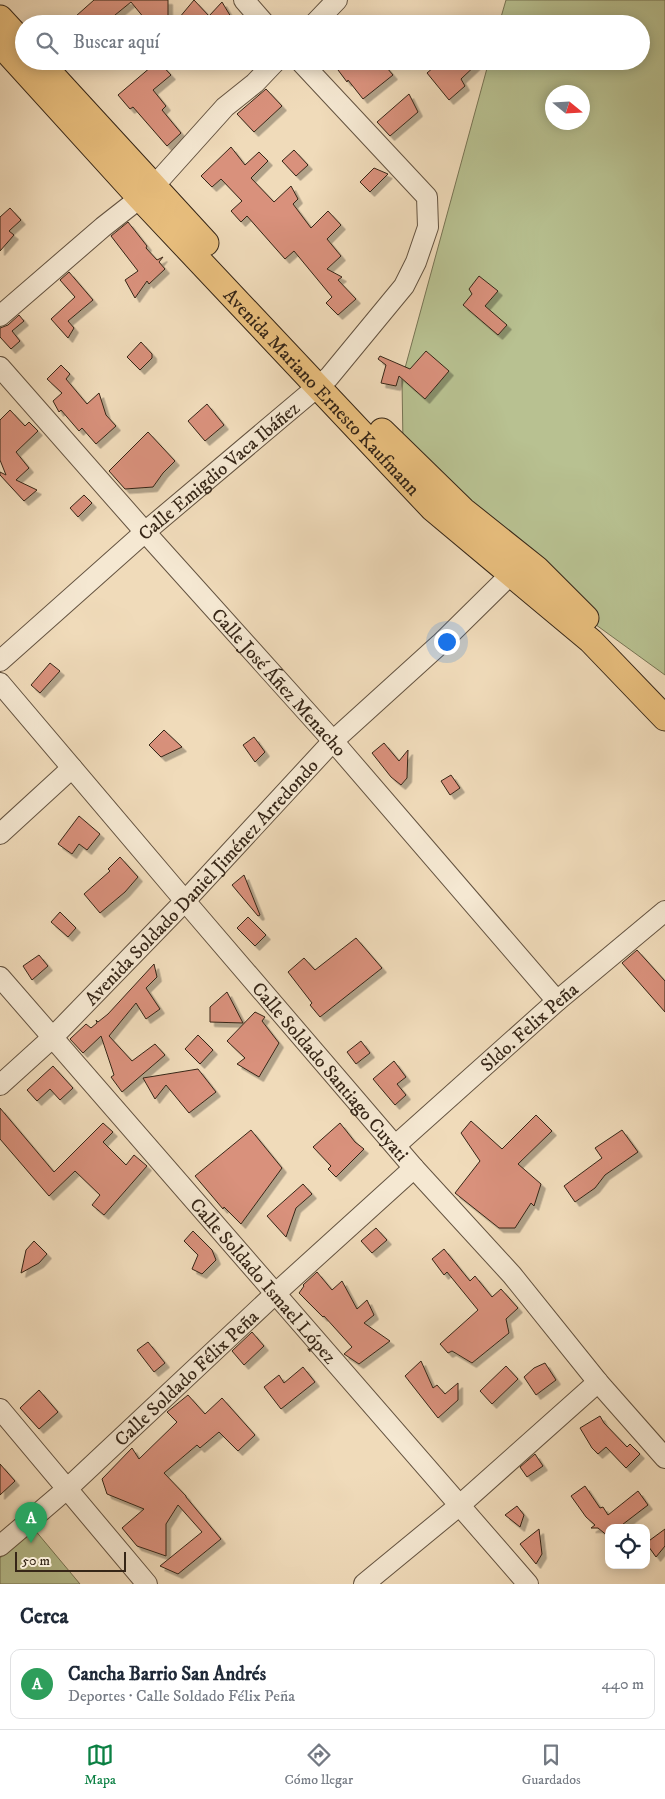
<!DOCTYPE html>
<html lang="es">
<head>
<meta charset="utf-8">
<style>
	:root { --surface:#fff; --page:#f2f2f3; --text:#1f2937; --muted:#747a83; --line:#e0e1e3; --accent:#0b8043 }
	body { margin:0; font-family:"IM FELL DW Pica",serif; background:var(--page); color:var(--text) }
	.controls { position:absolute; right:15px; bottom:15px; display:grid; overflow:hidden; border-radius:10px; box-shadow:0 2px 12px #0003 }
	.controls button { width:45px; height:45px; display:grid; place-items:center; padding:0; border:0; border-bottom:1px solid var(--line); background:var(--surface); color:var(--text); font:25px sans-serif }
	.compass { position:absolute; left:545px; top:85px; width:45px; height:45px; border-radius:50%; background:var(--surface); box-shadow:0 2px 12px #0003; rotate:108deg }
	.scale { position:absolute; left:15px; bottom:12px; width:111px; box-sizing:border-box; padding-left:5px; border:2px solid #362617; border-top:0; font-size:14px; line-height:18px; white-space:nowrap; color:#362617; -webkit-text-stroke:4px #f5e8d2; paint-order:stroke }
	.you { position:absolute; left:446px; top:641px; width:18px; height:18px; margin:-12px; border:4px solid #fff; border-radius:50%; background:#1a73e8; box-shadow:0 0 0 8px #1a73e833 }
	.badge { display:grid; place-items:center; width:32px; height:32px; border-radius:50%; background:var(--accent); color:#fff; font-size:16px; font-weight:700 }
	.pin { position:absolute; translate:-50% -41px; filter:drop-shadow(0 1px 2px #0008) }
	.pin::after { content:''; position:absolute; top:26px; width:18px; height:15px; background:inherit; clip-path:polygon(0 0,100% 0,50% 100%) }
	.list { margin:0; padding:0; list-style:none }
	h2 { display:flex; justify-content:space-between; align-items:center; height:65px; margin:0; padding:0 20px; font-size:21px }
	h2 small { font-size:16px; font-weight:400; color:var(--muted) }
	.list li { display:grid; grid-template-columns:32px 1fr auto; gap:15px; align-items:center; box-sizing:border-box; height:70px; margin:0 10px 10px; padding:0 10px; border:1px solid var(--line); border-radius:10px }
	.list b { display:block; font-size:19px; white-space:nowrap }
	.list p { margin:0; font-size:16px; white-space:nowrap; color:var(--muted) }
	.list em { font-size:16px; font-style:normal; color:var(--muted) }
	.icon { flex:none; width:28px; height:28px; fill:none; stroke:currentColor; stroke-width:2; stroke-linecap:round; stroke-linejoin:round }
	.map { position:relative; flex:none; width:665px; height:1584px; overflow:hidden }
	.search { position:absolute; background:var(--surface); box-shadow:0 2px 12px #0003; left:15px; right:15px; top:15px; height:55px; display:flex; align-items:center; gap:12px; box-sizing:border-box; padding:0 18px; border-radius:28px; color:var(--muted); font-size:19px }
	.sheet { height:145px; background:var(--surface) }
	nav { display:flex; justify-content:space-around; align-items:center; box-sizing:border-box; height:70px; border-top:1px solid var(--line); background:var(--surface); font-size:14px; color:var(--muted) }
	nav a { display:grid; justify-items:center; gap:2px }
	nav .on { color:var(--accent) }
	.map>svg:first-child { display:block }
</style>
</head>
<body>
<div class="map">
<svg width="665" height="1584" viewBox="0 0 665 1584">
	<defs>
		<filter id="shadow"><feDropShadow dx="4.5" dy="4.5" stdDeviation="0" flood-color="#0004"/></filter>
	</defs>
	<rect width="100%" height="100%" fill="#f0dbba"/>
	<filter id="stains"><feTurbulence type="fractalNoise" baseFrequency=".004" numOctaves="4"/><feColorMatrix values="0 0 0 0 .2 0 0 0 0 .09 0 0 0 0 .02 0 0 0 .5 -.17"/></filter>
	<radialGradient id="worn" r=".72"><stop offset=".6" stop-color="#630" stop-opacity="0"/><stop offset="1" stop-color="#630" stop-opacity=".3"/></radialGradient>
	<path fill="#b8c191" stroke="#777454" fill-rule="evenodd" d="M506,0H665V675L519,569L403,445L402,379L489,61H641V24H499ZM552,92H582V122H552Z
		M34,1529L80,1584H0V1558Z"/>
	<path fill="#d9917b" stroke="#362617" filter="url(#shadow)" d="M94,0H168V24H149L131,2L104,24H67Z
		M194,0L209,16L222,2L231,17L224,24H174Z
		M158,61L171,75L153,90L166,106L162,110L181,133L167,146L133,107L130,109L118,95Z
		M334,61H381L393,75L363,99L348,80L347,82L338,70L339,69Z
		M441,61H444L449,66L454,61H480L461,79L465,86L449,100L427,73Z
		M266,89L282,106L254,132L237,114Z
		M409,94L418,112L390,136L377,122Z
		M231,147L245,165L259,152L268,161L251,178L274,202L291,186L298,199L293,204L311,228L328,211L341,225L327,239L341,256L327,269L342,277L338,280L356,299L338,315L326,303L332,297L294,251L285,259L247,216L241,222L231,211L242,201L221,179L212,187L201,176Z
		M294,150L308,165L296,176L282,161Z
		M374,168L388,174L370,192L360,182Z
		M10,208L21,220L9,231L14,235L0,251V217Z
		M128,222L147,246L146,248L157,260L163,257L159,262L165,269L149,284L147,281L135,298L125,280L138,271L111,236Z
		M69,272L93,300L68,321L74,328L68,338L51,319L75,297L60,280Z
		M479,276L498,291L485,306L507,325L498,335L463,305L472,294L469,289Z
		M19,315L24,321L12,331L20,341L11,349L0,337V328L8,325Z
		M141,342L152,354V358L140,370L127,357Z
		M426,351L449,371L425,399L399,376L396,386L381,383L386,365L378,359L380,356L410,369Z
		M61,365L70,374L66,379L87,404L99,393L106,415L116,426L96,444L82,428L79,431L61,410L59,412L53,401L62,393L47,379Z
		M207,404L224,425L205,441L188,421Z
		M10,410L25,426L29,422L38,431L16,452L29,468L16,480L37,490L24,501L0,475V472L6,475L0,460V420Z
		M148,432L175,461L163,473L153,487L125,489L109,471Z
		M84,495L92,503L78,517L70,508Z
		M50,663L60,671L40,693L31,685Z
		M164,730L182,747L161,757L149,745Z
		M254,737L265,752L255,762L243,745Z
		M384,743L399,761L408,750L407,778L401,785L391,777L372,753Z
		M451,775L460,788L450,795L441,781Z
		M79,816L100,834L87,850L79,844L72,854L58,844Z
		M120,857L138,877L125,892L100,913L84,894L110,871L108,869Z
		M244,875L260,915L258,916L232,885Z
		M60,912L76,928L68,937L51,922Z
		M248,917L266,935L255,946L237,928Z
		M356,938L382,968L320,1017L310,1005L312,1003L288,972L304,958L315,970Z
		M637,950L665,981V1012L622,963Z
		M39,955L48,966L32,980L23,966Z
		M154,964L157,977L146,988L160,1009L146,1019L136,1003L109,1036L132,1061L155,1044L165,1055L122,1092L111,1077L114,1075L101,1036L83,1053L70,1039L86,1024L91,1028L97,1023L96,1020L98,1022L108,1014Z
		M227,992L243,1023L210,1022V1007Z
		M255,1012L265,1017L262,1021L279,1043L259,1077L237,1064L245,1058L227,1041Z
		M198,1035L213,1050L200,1064L185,1049Z
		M361,1041L370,1053L356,1064L347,1052Z
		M394,1061L406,1077L397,1084L406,1095L395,1105L373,1079Z
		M53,1066L73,1088L60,1100L50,1089L37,1101L27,1090Z
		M198,1069L216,1092L189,1113L166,1085L155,1099L143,1078Z
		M0,1108L54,1172L103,1123L113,1132L103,1142L126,1165L134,1155L147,1166L104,1215L92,1205L100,1195L75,1171L49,1196L0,1139Z
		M536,1115L552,1131L518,1164L541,1184L534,1206L531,1203L515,1228H499L455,1193L480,1161L461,1133L471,1121L502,1149Z
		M340,1123L355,1142L364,1149L336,1177L328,1169L331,1166L313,1147Z
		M251,1130L282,1168L241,1224L224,1207L223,1209L195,1176Z
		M622,1130L638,1152L605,1175L595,1188L575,1202L564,1186L602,1158L595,1148Z
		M303,1184L312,1194L296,1208L286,1237L267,1216Z
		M376,1228L387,1240L372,1253L361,1241Z
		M193,1231L212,1250L216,1260L202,1274L192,1269L198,1255L184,1241Z
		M34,1241L47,1254L39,1263L21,1273L26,1250Z
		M444,1249L470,1281L475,1276L492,1297L501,1289L518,1308L506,1319L509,1333L472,1363L452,1351L448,1353L440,1344L478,1310L447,1272L444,1275L432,1259Z
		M317,1272L332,1290L342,1281L357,1309L367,1300L374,1315L364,1323L390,1341L359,1364L344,1354L352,1347L324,1316L323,1317L299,1293L304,1286L303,1285Z
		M252,1332L264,1346L244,1365L232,1351Z
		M148,1342L165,1363L154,1372L137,1350Z
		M421,1361L433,1388L437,1385L445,1394L458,1383V1400L438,1418L405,1376Z
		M545,1363L556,1380L536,1395L524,1377L534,1368Z
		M506,1366L518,1379L492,1404L480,1391Z
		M303,1367L315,1382L281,1409L264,1387L279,1375L284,1383Z
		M39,1390L58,1412L39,1429L20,1408Z
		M188,1395L205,1414L222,1398L255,1435L238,1451L219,1432L200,1448L197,1445L164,1473L186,1496V1497L221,1539L178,1574L160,1566L202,1532L178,1505L166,1524V1556L137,1546L122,1528L144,1509L107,1494L102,1479L132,1448L139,1459L177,1422L167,1412Z
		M600,1416L604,1423L627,1447L630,1444L640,1454L626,1468L606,1447L598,1454L592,1448L580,1428Z
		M535,1454L543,1466L527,1477L520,1467Z
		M0,1464L15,1481L0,1495Z
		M585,1486L600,1508L603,1507L608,1515L638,1491L648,1505L618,1528H609V1537L598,1528H591L595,1525L586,1517L571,1496Z
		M517,1506L524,1515L520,1527L505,1515Z
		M539,1529L542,1554L536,1564L520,1544Z
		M665,1529V1546L656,1557L646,1543Z"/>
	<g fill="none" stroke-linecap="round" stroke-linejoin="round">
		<defs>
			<g id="minor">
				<path d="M244,0L265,24"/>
				<path d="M314,24L337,0"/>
				<path d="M154,186L225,107L255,83L276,61"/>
				<path d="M0,316L103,227L140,198"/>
				<path id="s1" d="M0,367L145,532L333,741L557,1001"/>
				<path id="s2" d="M0,661L145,532L329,377L404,286L416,262L428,227L427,197L300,61"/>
				<path id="s3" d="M0,683L185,901L414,1168L512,1275L598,1382L665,1458"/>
				<path d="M0,834L72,768"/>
				<path id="s4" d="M0,977L528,1584"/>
				<path id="s5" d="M0,1085L52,1038L185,901L333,741L440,644L511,574"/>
				<path id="s6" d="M396,1145L557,1001L665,911"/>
				<path d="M0,1409L147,1584"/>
				<path id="s7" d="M0,1546L68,1488L276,1293L414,1168"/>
				<path d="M364,1584L460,1505L598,1382"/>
			</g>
			<g id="major">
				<path d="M0,18L24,44"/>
				<path id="s8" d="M0,44L140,198L433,509L591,641L665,718"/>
				<path d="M39,61L206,243"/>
				<path d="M382,431L463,510L537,569L586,618"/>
			</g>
		</defs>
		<use href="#minor" stroke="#645340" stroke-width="22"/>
		<use href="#major" stroke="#362617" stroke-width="27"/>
		<use href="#minor" stroke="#f5e8d2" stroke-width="20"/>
		<use href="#major" stroke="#e8be7d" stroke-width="25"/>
	</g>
	<g text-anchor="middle" stroke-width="4" stroke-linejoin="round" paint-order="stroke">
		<g font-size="19" fill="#362617" stroke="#f5e8d2">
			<text dy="7" stroke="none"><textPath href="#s8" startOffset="474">Avenida Mariano Ernesto Kaufmann</textPath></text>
			<text dy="7" stroke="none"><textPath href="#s2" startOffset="290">Calle Emigdio Vaca Ibáñez</textPath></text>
			<text dy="7" stroke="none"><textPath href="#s1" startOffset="421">Calle José Áñez Menacho</textPath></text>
			<text dy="7" stroke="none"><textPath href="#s5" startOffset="286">Avenida Soldado Daniel Jiménez Arredondo</textPath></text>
			<text dy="7" stroke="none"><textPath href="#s6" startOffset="178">Sldo. Felix Peña</textPath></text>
			<text dy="7" stroke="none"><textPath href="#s3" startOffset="510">Calle Soldado Santiago Cuyati</textPath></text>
			<text dy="7" stroke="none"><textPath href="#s4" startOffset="402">Calle Soldado Ismael López</textPath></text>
			<text dy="7" stroke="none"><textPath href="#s7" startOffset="251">Calle Soldado Félix Peña</textPath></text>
		</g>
	</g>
	<rect width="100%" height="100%" filter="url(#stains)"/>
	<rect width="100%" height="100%" fill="url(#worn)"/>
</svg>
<div class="controls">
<button><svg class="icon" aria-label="locate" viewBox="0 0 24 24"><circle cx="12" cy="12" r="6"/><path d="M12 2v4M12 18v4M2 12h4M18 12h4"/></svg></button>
</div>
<svg class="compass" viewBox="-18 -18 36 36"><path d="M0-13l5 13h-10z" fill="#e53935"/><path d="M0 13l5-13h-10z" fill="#747a83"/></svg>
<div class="scale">50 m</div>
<div class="you"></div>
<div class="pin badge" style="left:31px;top:1543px;background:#2e9e5b">A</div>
<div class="search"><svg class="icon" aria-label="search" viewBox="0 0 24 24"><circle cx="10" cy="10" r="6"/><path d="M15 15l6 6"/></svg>Buscar aquí</div>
</div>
<section class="sheet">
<h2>Cerca<small></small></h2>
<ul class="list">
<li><span class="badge" style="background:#2e9e5b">A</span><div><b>Cancha Barrio San Andrés</b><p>Deportes · Calle Soldado Félix Peña</p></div><em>440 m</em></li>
</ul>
</section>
<nav>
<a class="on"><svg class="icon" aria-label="map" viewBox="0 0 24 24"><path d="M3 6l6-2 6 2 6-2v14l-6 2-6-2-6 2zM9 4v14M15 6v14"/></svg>Mapa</a>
<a><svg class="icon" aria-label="directions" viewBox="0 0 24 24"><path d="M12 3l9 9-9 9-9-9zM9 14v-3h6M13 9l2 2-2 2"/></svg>Cómo llegar</a>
<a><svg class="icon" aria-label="saved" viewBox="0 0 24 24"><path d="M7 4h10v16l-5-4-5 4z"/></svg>Guardados</a>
</nav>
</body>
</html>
